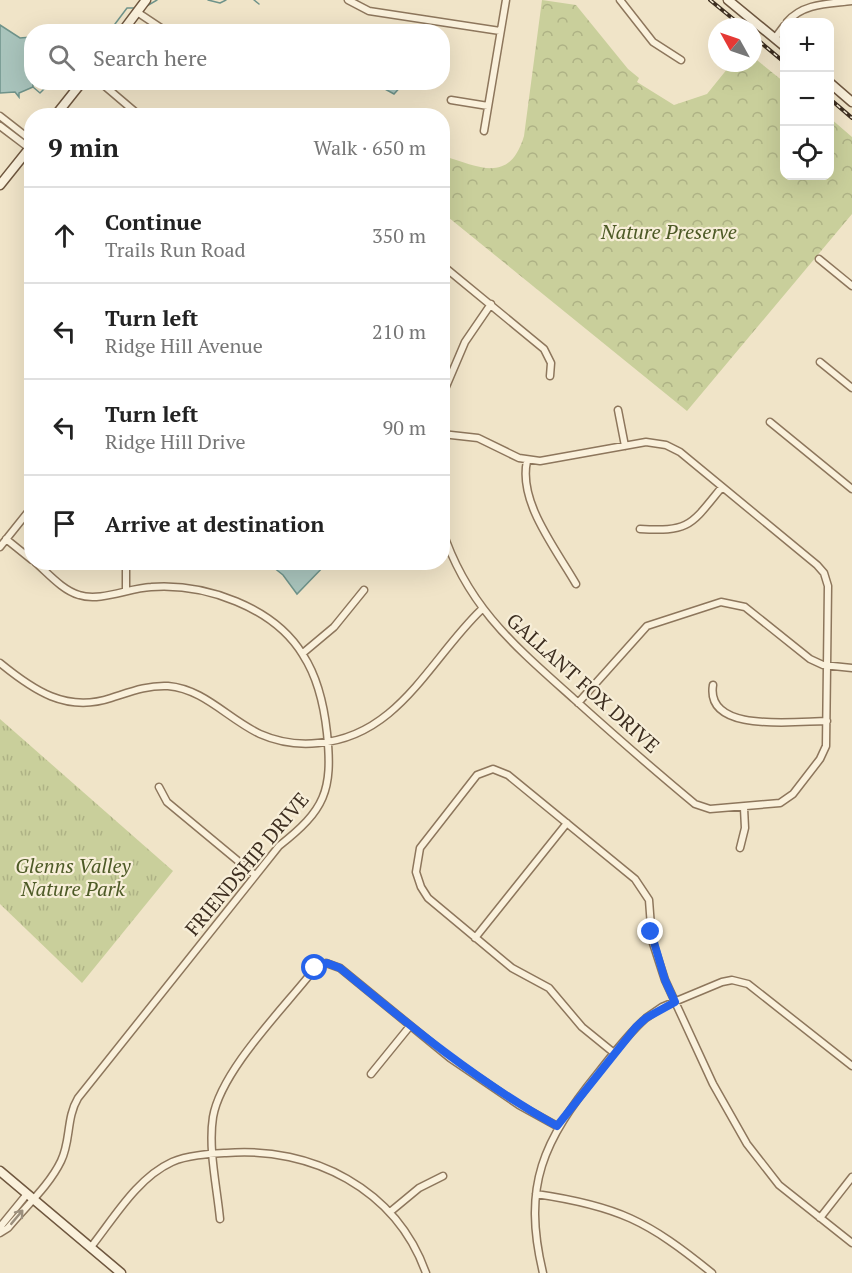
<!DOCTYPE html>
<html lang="en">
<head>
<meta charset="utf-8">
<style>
	:root { --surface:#fff; --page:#f2f2f2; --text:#222; --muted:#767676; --line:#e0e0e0 }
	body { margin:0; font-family:"PT Serif",serif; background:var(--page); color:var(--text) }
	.controls { position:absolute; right:18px; top:18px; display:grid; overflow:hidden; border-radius:12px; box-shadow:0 6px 24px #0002 }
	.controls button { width:54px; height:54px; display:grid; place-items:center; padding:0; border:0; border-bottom:2px solid var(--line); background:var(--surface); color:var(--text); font:30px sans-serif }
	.compass { position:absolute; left:708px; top:18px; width:54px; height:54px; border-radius:50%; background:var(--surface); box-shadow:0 6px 24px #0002; rotate:310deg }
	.stop { position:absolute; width:18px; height:18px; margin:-14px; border:4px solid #2563eb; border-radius:50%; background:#fff }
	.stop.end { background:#2563eb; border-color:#fff; box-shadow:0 2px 6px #0008 }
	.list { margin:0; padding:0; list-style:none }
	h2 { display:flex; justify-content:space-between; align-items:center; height:78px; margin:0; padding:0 24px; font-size:26px }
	h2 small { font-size:20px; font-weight:400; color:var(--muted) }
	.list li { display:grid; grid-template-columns:39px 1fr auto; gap:18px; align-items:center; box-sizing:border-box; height:96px; padding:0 24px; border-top:2px solid var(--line) }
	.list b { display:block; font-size:22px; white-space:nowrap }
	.list p { margin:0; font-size:20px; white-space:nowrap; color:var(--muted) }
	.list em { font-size:20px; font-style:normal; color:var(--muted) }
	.icon { flex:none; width:33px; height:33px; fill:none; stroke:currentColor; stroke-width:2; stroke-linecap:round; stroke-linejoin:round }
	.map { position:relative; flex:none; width:852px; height:1273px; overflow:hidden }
	.search { position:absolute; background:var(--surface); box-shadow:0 6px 24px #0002; left:24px; top:24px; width:426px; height:66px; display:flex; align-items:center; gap:15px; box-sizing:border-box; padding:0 21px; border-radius:24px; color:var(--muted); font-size:22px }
	.panel { position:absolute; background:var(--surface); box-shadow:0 6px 24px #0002; left:24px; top:108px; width:426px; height:462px; border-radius:24px }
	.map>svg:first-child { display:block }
</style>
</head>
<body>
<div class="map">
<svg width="852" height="1273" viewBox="0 0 852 1273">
	<defs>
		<pattern id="forest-crowns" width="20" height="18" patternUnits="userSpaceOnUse" patternTransform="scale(1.5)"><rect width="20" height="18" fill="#c9cf9b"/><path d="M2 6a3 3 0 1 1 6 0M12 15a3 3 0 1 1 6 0" fill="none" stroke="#aeb285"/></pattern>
		<pattern id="park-tufts" width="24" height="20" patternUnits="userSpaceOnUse" patternTransform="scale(1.5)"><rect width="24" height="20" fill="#c9cf9b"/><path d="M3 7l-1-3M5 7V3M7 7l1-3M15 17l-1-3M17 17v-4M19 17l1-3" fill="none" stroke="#aeb285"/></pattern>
	</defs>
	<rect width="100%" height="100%" fill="#f0e4c8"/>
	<path fill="url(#forest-crowns)" d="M542,0L576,5L628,69L639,78L637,82L674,105L707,94L732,63H753V57L784,82V176H830V118L852,137V214L687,411L443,213L444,156C481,168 510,183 524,136Z"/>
	<path fill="url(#park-tufts)" d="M0,719L173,871L82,983L0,904Z"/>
	<path fill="#a9c4bc" stroke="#6f938a" stroke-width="1.5" d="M0,25L20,38L31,37L33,87L19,93V97L15,92L0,93Z
		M374,83H404L394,94Z
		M268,563L327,562V563L297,594L283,575Z"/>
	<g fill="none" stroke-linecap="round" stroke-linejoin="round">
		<path stroke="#6f938a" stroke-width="1.5" d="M208,0L220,3L226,0
			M254,0L259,4
			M145,7L157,0
			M109,32L127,8H135
			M33,87L40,93L45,88L52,89L55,83L60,86L69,82"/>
		<defs>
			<path id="street" d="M348,0L369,11L500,31
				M620,0L653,42L681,60
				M137,12L167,32
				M787,22C803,3 829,4 852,1
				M775,38L784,26
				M100,82L140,116
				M451,100L488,106
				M0,116L32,141
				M0,126L29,148
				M484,131L506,0
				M819,259L852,286
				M442,265L544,349L551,363L550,376
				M820,362L852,388
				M442,396L465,342L491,304
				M618,410L625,446
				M770,422L852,489
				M442,434L478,438L519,458L540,461L646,442L666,445L680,452L817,565L824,573L828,586L826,746L820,759L793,794L780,803L710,809L695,804C654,770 614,735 574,699C516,647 467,607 442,529
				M527,461C518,502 556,549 576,584
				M640,529C690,532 691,525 722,487
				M6,539L32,560
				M0,547L32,507
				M126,590V562
				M303,653L334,627L364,590
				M0,663C33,690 66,713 111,698C130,692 147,685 168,686C204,689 228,719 260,734C278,742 298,745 318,743C398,737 430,659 481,610
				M713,685C705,734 796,721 827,721
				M578,703L647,626L721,602L745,607L810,659L823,665L852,668
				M159,787L167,802L255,875
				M740,848L745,828L744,808
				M475,938L567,823
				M614,1053L582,1027L549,988L512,968L428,898L421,887L416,872L420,848L477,775L493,769L508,775L635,879L649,900L652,940L665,980L713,1084L747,1144L779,1185L852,1243
				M371,1074L410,1026
				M536,1194C618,1206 648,1221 712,1273
				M390,1212L419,1188L443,1176
				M820,1218L852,1177
				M220,1219C217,1187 208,1149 213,1117C221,1071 282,1010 312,972L326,963L340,968L450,1058L519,1105L557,1126
				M0,1227L27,1194
				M0,1233L8,1228C25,1207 49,1186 61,1161C71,1141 66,1118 78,1098L279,846C325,810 333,791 327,733C324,705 318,678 303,655C274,607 205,583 151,587C129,588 100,602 79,595C62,590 48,573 35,562
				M91,1247C114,1218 137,1178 172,1162C188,1155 209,1154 226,1153C312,1146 396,1189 426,1273
				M543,1273C522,1185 543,1141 598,1073C613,1054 628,1034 646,1018L662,1007L722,982L732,980L748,984L852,1066"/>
			<path id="secondary" d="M728,0L784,46
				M122,32L146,0
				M830,83L852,102
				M55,116L82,82
				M0,185L32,145
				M0,1171L121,1273"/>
		</defs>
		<use href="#street" stroke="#8d765c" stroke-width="9"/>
		<use href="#secondary" stroke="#6f573f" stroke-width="11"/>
		<use href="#street" stroke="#faf1dc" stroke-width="6"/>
		<use href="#secondary" stroke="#faf1dc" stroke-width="8"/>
		<defs>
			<path id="rail" d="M710,0L743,27
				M753,36L784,62
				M830,99L852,118"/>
		</defs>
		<use href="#rail" stroke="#3d2e20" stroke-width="4"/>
		<use href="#rail" stroke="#f7eed8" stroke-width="1.5" stroke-dasharray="4.5" stroke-linecap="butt"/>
	</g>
	<defs><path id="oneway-shaft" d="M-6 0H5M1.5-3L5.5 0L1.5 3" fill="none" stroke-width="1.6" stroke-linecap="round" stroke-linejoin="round" transform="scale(1.5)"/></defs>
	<use stroke="#9c907e" href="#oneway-shaft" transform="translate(17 1217) rotate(-50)"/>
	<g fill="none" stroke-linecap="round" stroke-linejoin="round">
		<path stroke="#2563eb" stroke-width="8" d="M315,968L327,963L340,968C410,1026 478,1082 557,1126L636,1027L646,1018L675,1002L665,980L651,932"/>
	</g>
	<g text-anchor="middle" stroke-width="4.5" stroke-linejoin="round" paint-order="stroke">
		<g font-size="20" font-style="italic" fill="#4d5a26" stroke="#f7eed8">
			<text x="669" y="239">Nature Preserve</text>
			<text x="73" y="873">Glenns Valley<tspan x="73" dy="23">Nature Park</tspan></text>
		</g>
		<g font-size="20" fill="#3d2e20" stroke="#f7eed8">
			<text transform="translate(583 683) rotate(42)" y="7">GALLANT FOX DRIVE</text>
			<text transform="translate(247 864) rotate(-50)" y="7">FRIENDSHIP DRIVE</text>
		</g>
	</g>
</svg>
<div class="controls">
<button>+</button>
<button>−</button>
<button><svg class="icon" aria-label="locate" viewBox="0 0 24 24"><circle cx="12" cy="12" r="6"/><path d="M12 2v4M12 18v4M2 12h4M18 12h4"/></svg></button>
</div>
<svg class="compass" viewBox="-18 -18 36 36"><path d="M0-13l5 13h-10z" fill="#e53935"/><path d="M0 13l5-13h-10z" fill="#767676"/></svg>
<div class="stop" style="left:315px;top:968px"></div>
<div class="stop end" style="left:651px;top:932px"></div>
<div class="search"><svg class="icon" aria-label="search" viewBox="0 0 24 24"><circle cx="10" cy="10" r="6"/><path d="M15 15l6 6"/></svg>Search here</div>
<section class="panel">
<h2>9 min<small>Walk · 650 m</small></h2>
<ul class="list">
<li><svg class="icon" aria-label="ahead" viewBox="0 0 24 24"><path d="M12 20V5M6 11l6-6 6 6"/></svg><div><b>Continue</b><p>Trails Run Road</p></div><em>350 m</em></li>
<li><svg class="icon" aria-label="left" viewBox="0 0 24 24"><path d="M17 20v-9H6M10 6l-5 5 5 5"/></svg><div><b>Turn left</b><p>Ridge Hill Avenue</p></div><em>210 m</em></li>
<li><svg class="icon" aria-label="left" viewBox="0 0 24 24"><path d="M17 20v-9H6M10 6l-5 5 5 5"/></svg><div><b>Turn left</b><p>Ridge Hill Drive</p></div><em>90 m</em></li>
<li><svg class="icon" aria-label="arrive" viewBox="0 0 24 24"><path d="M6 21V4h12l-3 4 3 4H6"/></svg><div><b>Arrive at destination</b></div></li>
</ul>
</section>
</div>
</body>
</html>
